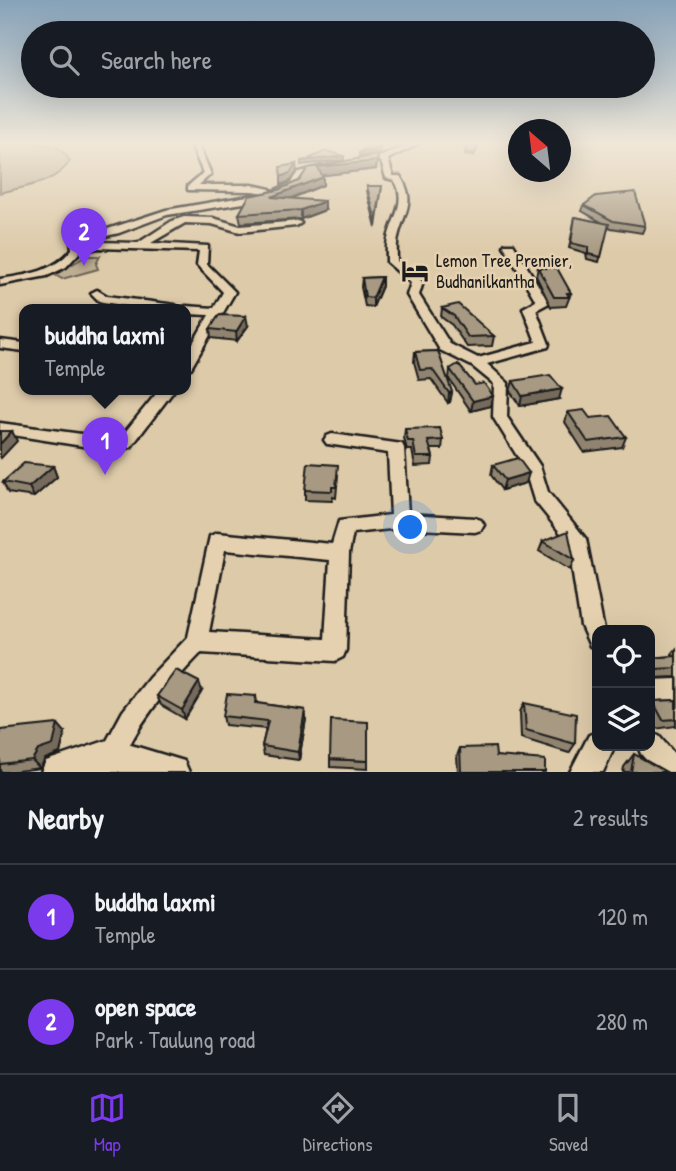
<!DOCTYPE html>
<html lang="en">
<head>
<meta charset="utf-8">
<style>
	:root { --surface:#171b24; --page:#242831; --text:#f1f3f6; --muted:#9ea1a6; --line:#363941; --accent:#7c3aed }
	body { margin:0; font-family:"Patrick Hand",sans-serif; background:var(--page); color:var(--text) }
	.controls { position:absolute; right:21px; bottom:21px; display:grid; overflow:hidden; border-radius:14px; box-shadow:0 7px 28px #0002 }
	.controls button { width:63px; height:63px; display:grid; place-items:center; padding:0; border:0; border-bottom:2px solid var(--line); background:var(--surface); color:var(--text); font:35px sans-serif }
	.compass { position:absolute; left:508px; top:119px; width:63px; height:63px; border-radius:50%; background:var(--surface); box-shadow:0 7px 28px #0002; rotate:332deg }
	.you { position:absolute; left:411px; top:528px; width:24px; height:24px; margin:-18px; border:5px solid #fff; border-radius:50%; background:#1a73e8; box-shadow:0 0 0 10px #1a73e833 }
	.badge { display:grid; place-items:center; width:46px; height:46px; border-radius:50%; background:var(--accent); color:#fff; font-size:23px; font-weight:700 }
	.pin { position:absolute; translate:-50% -58px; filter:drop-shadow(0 2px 4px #0008) }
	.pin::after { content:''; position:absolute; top:37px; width:24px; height:21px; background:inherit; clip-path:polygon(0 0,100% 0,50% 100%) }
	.popup { position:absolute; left:19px; top:304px; width:172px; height:91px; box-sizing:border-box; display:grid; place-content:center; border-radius:14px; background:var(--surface); filter:drop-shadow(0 2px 5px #0005); font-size:23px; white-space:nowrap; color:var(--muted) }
	.popup b { font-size:26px; color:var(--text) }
	.popup::after { content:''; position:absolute; left:50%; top:100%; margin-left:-14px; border:14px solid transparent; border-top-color:var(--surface) }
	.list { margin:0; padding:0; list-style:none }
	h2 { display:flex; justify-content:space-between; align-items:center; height:91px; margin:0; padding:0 28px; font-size:30px }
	h2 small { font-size:23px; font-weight:400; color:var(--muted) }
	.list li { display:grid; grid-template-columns:46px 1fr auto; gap:21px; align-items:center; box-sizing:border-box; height:105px; padding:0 28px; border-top:2px solid var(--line) }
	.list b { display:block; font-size:26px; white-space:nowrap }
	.list p { margin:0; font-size:23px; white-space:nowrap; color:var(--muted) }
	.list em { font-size:23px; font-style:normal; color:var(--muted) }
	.icon { flex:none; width:38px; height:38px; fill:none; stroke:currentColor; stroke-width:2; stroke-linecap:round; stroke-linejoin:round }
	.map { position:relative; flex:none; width:676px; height:772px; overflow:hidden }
	.search { position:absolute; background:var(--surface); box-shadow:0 7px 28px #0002; left:21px; right:21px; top:21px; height:77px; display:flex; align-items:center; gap:18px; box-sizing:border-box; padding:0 24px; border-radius:38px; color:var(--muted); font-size:26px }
	.sheet { height:301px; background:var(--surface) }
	nav { display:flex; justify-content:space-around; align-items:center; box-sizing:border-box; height:98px; border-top:2px solid var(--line); background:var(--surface); font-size:19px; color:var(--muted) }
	nav a { display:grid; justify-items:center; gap:4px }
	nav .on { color:var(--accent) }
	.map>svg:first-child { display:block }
</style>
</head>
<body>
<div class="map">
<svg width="676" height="772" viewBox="0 0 676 772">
	<rect width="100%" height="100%" fill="#ddcaa9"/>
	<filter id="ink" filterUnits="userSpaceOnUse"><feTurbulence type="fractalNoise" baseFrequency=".0143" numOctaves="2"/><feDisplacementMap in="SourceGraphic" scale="14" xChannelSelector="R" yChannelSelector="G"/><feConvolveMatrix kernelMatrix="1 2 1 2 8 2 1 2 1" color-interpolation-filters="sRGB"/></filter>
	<g filter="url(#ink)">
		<path fill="#bdad92" stroke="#6c6457" stroke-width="2" d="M0,144C26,144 56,136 70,161C56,184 24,186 0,193Z
			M86,256H100L96,264L98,269L62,279L55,275Z"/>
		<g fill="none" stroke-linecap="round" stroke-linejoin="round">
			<defs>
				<path id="minor" d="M191,144H198L211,174L199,185H252L270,189L271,192L291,183L296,173L322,166L326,168L302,177L298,187L250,202L167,215L119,233L93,239L80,244L98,242L138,243L172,221L184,217L213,218L240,226L299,221L301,223L296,226L240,232L212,224L185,223L151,243L208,246L207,264L235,292L191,368L186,369V355L209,315L186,314V309H181L186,306L214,308L223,292L197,265L199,251L98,248L80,252L66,267L47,276L0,285V279C27,275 54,272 72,249L71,241L166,210L266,193L252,191L188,190V186L203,173Z
					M409,144H418L388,159L393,176H400C417,202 404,211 398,237C396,245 397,253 397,261L423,282L419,295L450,344L478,358L536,342L523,308L536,301L504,246L505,244H513L549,303L536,310L549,344L548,347L487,364L508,383L507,417L540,466L548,492L586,539L604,630H597V649L590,646L581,626L568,542L534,500L524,467L493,417L494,384L472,366L440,350L407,295L411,283L387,262C387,254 386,247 388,239C392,218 408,201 394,180L386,178L381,161L359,164L355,162L382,156Z
					M97,290L107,296L175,305L181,309H148L103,302L99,301L91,293Z
					M0,340L24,343V351L0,348Z
					M160,389H175L131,447L125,449L89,447L0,433V423L89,435L121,437Z
					M332,434L402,444L404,448L408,514L475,518L481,520L484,525L481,530L475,532L400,528L353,533L349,553L346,650L343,657L335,661L201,653C168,687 134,726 118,772H94L104,746L123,711L149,678L188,637L210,536L217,533L332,544L339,521L391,515L388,453L327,444L324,440L327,436ZM225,550L330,560L325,639L209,632Z
					M650,733L659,736L676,756V772H657L641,754L638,746H650Z"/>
				<path id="tertiary" d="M676,679V707L650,708V680Z
					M597,732V746H615L603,772H570L589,735Z
					M111,739L184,761L189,772H120L111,769L103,772H41L46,761Z"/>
			</defs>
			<use href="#minor" stroke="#1c1c1c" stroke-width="5"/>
			<use href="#tertiary" stroke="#1c1c1c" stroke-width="5"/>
			<use href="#minor" fill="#e5d1af" fill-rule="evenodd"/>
			<use href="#tertiary" fill="#e5d1af" fill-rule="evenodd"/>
		</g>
		<path fill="#908470" stroke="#1c1c1c" stroke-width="2" d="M466,144H479L474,156L465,155Z
			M377,163L376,169L322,175L323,185L290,199L325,210L301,219L241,223L239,214L278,190L299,181L308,168Z
			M367,186H382L376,227L367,191Z
			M584,205L645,226L642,233L611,228L608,226L599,262L587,259L586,253L569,248L575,217L603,223L582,211Z
			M538,268L571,293L566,306L551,307L536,276Z
			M382,277V286L373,307L365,306L361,287L362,278Z
			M442,308L494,336L492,346L467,347L452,325L441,317Z
			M248,326L237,341L211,338L210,329Z
			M438,351L452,392L450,402L448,403L431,379L419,380L414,362L415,352Z
			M450,369L491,406L471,411L449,379Z
			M513,381L559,399L520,406L510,391Z
			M568,412L626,437L622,447L584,452L565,422Z
			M405,429L443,440L442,449H431L433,457L432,465L415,466L412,450H407L404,438Z
			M493,465L526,483L502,490L491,475Z
			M53,466L57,477L34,497L8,493L3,482Z
			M338,475L336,498L333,497L332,501L305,500V490Z
			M543,541L574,560L570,570L539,551Z
			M676,649V677L655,678V701L676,700V726L655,729L650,719V658L673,656L672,654Z
			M202,691L185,719L161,705L157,696Z
			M256,696L257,703L305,710L306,719L299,760L264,755L262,746L266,729L225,725L223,716Z
			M524,703L575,744L569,753L521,738L520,712Z
			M65,732L60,753L45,759L40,768L10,772H0V735Z
			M460,748L496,756L545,772H458L457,756Z
			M634,754L666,772H623L624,767Z
			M330,759L368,761V769L330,767Z"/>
		<path fill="#756b5b" stroke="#1c1c1c" stroke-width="2" d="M380,148V152L359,157V153Z
			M378,155L376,169L317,176V167Z
			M344,156V160L301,165V161Z
			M296,164L297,172L290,181L281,185V177Z
			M323,177V185L272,206L271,197Z
			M325,201V210L301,219V210Z
			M382,277V286L373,307V298Z
			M246,316L248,326L237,341L236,332Z
			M562,389L559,399L520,406L522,396Z
			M452,392L450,402L448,403L449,393Z
			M493,396L491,406L471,411L473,401Z
			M12,431L17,441L1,458L0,456V444Z
			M53,466L57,477L34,497L29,487Z
			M529,473L526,483L502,490L505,480Z
			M199,682L202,691L185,719L182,710Z
			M305,710L306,719L299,760L298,752Z
			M58,724L65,732L60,753L45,759L40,768L32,760L38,750Z"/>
		<path fill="#a79982" stroke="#1c1c1c" stroke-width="2" d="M370,144L380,145V148L359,153Z
			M466,144H478L475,153L466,152Z
			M326,151L344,156L301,161L312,159L310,158Z
			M378,155L377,161L317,167L323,177L271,197L325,201L301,210L239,214L249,196L278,190L299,181L308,168Z
			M296,164L290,173L281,177L280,167Z
			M367,186H382L376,221Z
			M635,192L645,226L613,221L584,205L596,196Z
			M575,217L609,224L601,257L588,254V247L571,243Z
			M538,268H557L571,293H567L569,297H554Z
			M382,277L373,298L365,297L362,278Z
			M458,304L494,336L468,337L454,316L442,308Z
			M219,315L246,316L236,332L210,329Z
			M438,351L452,392L449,393L432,369L420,370L415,352Z
			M458,364L475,385L484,383L493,396L473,401L450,369Z
			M550,375L562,389L522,396L513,381Z
			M584,410L590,418L611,416L626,437L588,442L568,412Z
			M440,428L443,440L428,441L433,457H416L413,441H408L405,429Z
			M0,431H12L0,444Z
			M518,458L529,473L505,480L493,465Z
			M24,463L53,466L29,487L3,482Z
			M308,463L338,465L336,487H332V491L305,490Z
			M568,531L574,560L543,541Z
			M676,656V668L655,669V701L676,700V719L663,720L650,696V658Z
			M176,670L199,682L182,710L157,696Z
			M227,694L256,696L255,703L305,710L298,752L262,746L268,721L223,716Z
			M524,703L576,714L575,744L526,730Z
			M331,720L368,722V761L330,759Z
			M58,724L53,745L38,750L32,760L0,764V735L1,730Z
			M495,747L496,756L545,760V772H461L460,748Z
			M634,754L666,772H631Z"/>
	</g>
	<linearGradient id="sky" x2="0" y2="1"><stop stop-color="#86a2b9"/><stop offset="0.57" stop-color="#f0e7d8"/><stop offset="1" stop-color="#f0e7d8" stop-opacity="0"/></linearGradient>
	<rect width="676" height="252" fill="url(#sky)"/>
	<defs>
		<symbol id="hotel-bare" viewBox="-9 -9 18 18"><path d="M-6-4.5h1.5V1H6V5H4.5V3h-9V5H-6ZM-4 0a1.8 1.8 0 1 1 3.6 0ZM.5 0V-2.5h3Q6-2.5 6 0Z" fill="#1c1c1c" stroke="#e5d1af" stroke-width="2.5" paint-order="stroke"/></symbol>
	</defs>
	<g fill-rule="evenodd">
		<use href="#hotel-bare" x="396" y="252" width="38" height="38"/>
	</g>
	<g text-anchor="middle" stroke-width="5" stroke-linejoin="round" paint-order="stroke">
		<g font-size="18" fill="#1c1c1c" stroke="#e5d1af" text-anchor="start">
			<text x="436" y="267">Lemon Tree Premier,<tspan x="436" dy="21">Budhanilkantha</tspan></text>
		</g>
	</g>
</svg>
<div class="controls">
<button><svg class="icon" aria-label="locate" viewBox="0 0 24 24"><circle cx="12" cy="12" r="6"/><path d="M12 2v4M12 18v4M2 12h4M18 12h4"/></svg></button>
<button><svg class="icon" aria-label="layers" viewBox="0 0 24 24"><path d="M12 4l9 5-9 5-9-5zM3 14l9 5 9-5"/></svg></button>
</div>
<svg class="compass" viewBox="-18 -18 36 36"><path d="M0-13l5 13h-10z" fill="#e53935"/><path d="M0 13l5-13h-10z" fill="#9ea1a6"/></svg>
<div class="you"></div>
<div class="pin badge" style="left:105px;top:475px">1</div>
<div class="popup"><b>buddha laxmi</b>Temple</div>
<div class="pin badge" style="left:84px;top:266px">2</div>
<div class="search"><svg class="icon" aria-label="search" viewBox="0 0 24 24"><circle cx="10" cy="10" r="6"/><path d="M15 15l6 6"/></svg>Search here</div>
</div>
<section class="sheet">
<h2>Nearby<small>2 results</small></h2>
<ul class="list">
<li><span class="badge">1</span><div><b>buddha laxmi</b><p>Temple</p></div><em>120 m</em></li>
<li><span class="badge">2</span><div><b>open space</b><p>Park · Taulung road</p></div><em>280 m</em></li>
</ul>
</section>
<nav>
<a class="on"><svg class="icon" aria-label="map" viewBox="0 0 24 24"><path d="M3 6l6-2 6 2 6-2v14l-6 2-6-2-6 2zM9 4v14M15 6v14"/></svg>Map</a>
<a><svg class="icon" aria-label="directions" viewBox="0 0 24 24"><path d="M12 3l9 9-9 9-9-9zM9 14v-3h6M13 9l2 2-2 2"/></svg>Directions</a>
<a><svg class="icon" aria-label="saved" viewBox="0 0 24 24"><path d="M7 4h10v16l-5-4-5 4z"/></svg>Saved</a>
</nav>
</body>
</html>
